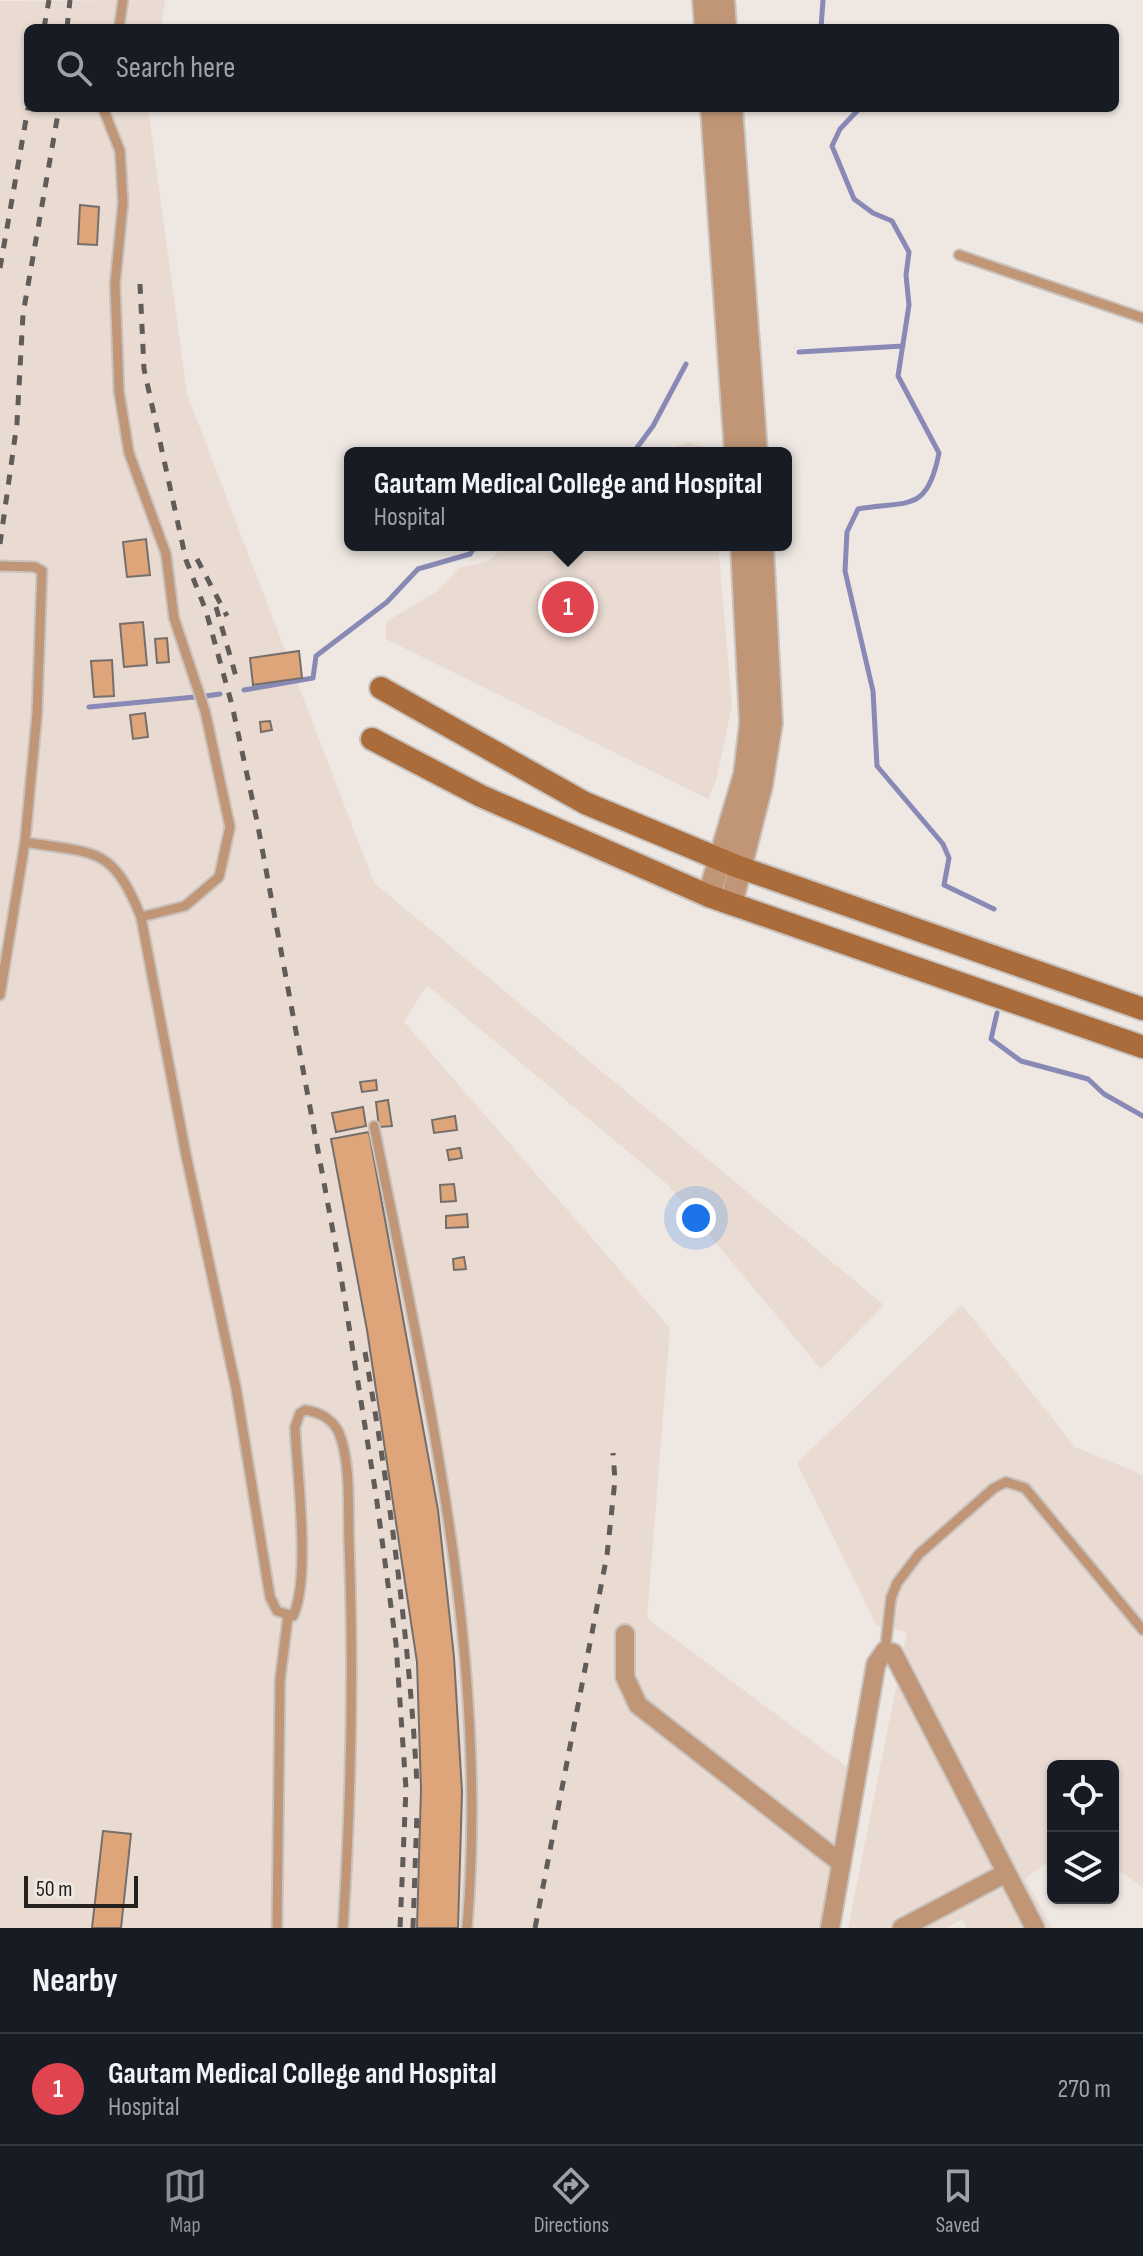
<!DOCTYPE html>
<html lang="en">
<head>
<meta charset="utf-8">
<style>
	:root { --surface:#171b24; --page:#20242c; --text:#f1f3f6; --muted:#9ea1a6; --line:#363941; --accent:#8c9099 }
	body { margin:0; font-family:"Sofia Sans Condensed",sans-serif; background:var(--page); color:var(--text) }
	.controls { position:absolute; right:24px; bottom:24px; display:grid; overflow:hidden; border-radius:12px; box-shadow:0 2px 6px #0004 }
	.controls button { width:72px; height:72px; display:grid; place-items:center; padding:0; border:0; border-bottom:2px solid var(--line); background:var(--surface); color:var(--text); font:40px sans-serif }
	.scale { position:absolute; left:24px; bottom:20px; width:114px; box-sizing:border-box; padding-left:8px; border:4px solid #23201e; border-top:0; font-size:22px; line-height:28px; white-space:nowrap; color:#23201e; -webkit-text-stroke:6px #eee7e2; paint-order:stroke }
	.you { position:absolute; left:696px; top:1218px; width:28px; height:28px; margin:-20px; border:6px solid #fff; border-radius:50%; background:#1a73e8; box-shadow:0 0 0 12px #1a73e833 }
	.badge { display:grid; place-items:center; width:52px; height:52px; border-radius:50%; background:var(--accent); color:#fff; font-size:26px; font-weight:700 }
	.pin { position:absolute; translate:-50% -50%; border:4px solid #fff; box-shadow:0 2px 8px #0006 }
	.popup { position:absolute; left:344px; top:447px; width:448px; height:104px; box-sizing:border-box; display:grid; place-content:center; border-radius:12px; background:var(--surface); filter:drop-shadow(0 2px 6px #0005); font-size:26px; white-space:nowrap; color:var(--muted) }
	.popup b { font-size:30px; color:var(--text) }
	.popup::after { content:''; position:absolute; left:50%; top:100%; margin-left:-16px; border:16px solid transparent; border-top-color:var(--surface) }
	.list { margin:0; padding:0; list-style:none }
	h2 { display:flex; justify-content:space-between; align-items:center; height:104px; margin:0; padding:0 32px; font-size:34px }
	h2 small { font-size:26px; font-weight:400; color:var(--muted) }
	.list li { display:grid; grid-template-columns:52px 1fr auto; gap:24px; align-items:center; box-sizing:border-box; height:112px; padding:0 32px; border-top:2px solid var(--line) }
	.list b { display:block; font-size:30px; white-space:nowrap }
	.list p { margin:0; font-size:26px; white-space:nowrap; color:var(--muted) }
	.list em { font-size:26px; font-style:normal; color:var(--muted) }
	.icon { flex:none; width:44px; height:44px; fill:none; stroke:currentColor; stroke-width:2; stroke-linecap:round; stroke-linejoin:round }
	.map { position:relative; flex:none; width:1143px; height:1928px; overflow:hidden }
	.search { position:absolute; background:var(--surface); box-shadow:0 2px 6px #0004; left:24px; right:24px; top:24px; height:88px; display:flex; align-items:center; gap:20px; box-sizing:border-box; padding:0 28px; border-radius:12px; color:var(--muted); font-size:30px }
	.sheet { height:216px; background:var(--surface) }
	nav { display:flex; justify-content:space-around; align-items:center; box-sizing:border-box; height:112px; border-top:2px solid var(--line); background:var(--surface); font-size:22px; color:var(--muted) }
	nav a { display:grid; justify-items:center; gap:4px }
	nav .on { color:var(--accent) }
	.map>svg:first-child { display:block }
</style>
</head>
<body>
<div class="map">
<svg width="1143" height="1928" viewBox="0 0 1143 1928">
	<rect width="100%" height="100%" fill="#eee7e2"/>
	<path fill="#e9dbd2" d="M165,0L161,28H28V108H148L187,394L374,883L884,1305L821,1369L667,1184L427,985L404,1022L670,1328L647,1618L851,1770L820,1928H0V1Z
		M688,442L704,447L705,453H657Z
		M505,545H718L732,705L716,781L708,799L386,639V622L436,592L459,568L487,562Z
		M962,1305L1075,1447L1143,1475V1888L1113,1865V1766H1053V1858L1025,1879L1052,1928H967L962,1919L947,1928H848L907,1632L877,1626L797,1463Z"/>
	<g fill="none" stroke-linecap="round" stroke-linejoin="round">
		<path stroke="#8989b5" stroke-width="5" d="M821,28L823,0
			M860,108L840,129L832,146L854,199L873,213L892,221L909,252L906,275L909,305L898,376L939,453C927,514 908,500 858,509L847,532L845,571L873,691L877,766L943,844L949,858L944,885L994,909
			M799,352L903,346
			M633,453L653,426L686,364
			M244,690L313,678L316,656L387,602L418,569L470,554L476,545
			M206,696L220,694
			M89,707L195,697
			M997,1013L991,1039L1021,1061L1088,1079L1104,1094L1143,1116"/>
	</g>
	<path fill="#dfa57a" stroke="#756f6b" stroke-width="2" d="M80,205L99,207L97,245L78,244Z
		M146,539L150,575L127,577L123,542Z
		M143,622L147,665L124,667L120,624Z
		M167,638L169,662L157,663L155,639Z
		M299,651L302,678L253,685L250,658Z
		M112,660L114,696L94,697L91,661Z
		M145,713L148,737L133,739L130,715Z
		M270,721L272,730L261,732L260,722Z
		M376,1080L377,1090L362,1092L360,1082Z
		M388,1100L392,1126L379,1127L376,1102Z
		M363,1107L366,1126L336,1132L332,1113Z
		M455,1116L457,1130L434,1133L432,1120Z
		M369,1132L438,1510L454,1657L462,1792L458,1928H417L421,1789L417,1662L367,1330L331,1139Z
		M460,1148L462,1158L449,1160L447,1150Z
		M454,1184L456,1201L441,1202L440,1185Z
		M467,1214L468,1227L446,1228V1216Z
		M464,1257L466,1269L454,1270L453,1259Z
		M103,1831L131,1834L121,1928H92Z"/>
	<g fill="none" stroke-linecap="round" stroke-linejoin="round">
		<defs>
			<path id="service" d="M119,28L123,0
				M103,108L120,151L123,203L115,284L119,392L129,453L166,554L174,618L205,711L230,827L219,877L185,906L141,917
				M959,255L1143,318
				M0,566L35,567L42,571L37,714L25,842L0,995
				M25,842C95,854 112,845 141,917L186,1155L236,1388L270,1597L277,1611L293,1616C311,1578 297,1473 295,1427L300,1413L305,1410C319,1412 333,1419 339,1433C351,1462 348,1511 349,1542C354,1671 351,1800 343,1928
				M374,1126C427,1390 490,1657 467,1928
				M885,1651L891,1598L897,1583L919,1554L994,1488L1006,1482L1025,1488L1143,1630
				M277,1928L280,1680L288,1616"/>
			<path id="minor" d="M625,1634V1677L638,1705L841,1863
				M830,1928L876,1664L885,1651L893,1653L1035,1928
				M902,1928L1006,1873"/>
			<path id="tertiary" d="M704,0L706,28
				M723,0L725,28
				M712,108L736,453
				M731,108L756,453
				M709,896L745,774L751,723L742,545
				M731,904L761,786L771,723L762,545"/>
			<path id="secondary" d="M381,688L585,803L736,866L1143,1009
				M372,739L481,796L709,896L1143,1047"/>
		</defs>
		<use href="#service" stroke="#c9c3bf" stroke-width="13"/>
		<use href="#minor" stroke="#c9c3bf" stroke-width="22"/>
		<use href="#tertiary" stroke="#c9c3bf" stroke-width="26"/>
		<use href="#secondary" stroke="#c9c3bf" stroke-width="26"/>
		<use href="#service" stroke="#c09676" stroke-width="9"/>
		<use href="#minor" stroke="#c09676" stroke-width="18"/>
		<use href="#tertiary" stroke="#c09676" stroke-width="22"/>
		<use href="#secondary" stroke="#aa6c3b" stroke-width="22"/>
		<path stroke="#615c59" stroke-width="5" stroke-dasharray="10 10" stroke-linecap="butt" d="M44,28L49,0
			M67,28L70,0
			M0,268L28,108
			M140,284L144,369L186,560L206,611L232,705L257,821L339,1264L376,1495L396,1644L406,1789L400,1928
			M0,544L17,423L23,314L59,108
			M197,559L227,616
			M216,607L237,680
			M365,1352C390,1496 409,1638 417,1784
			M413,1928L417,1812
			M535,1928L607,1555L615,1480L613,1453"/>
	</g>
</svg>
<div class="controls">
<button><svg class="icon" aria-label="locate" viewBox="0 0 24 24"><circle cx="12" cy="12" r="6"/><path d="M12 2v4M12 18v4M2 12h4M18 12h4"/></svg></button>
<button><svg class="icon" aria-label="layers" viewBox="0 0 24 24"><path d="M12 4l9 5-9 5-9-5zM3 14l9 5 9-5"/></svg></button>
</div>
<div class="scale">50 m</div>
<div class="you"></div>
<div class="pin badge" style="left:568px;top:607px;background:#e0444e">1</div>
<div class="popup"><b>Gautam Medical College and Hospital</b>Hospital</div>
<div class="search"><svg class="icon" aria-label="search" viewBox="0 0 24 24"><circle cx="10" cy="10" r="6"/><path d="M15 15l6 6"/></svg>Search here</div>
</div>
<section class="sheet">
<h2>Nearby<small></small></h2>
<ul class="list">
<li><span class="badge" style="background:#e0444e">1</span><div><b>Gautam Medical College and Hospital</b><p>Hospital</p></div><em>270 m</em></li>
</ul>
</section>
<nav>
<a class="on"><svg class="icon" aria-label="map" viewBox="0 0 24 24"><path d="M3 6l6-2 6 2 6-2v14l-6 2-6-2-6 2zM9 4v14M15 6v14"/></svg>Map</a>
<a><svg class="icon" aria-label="directions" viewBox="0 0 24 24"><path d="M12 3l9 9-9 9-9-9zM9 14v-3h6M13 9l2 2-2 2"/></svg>Directions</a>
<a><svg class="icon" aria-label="saved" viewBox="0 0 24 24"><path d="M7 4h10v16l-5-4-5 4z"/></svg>Saved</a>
</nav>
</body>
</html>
